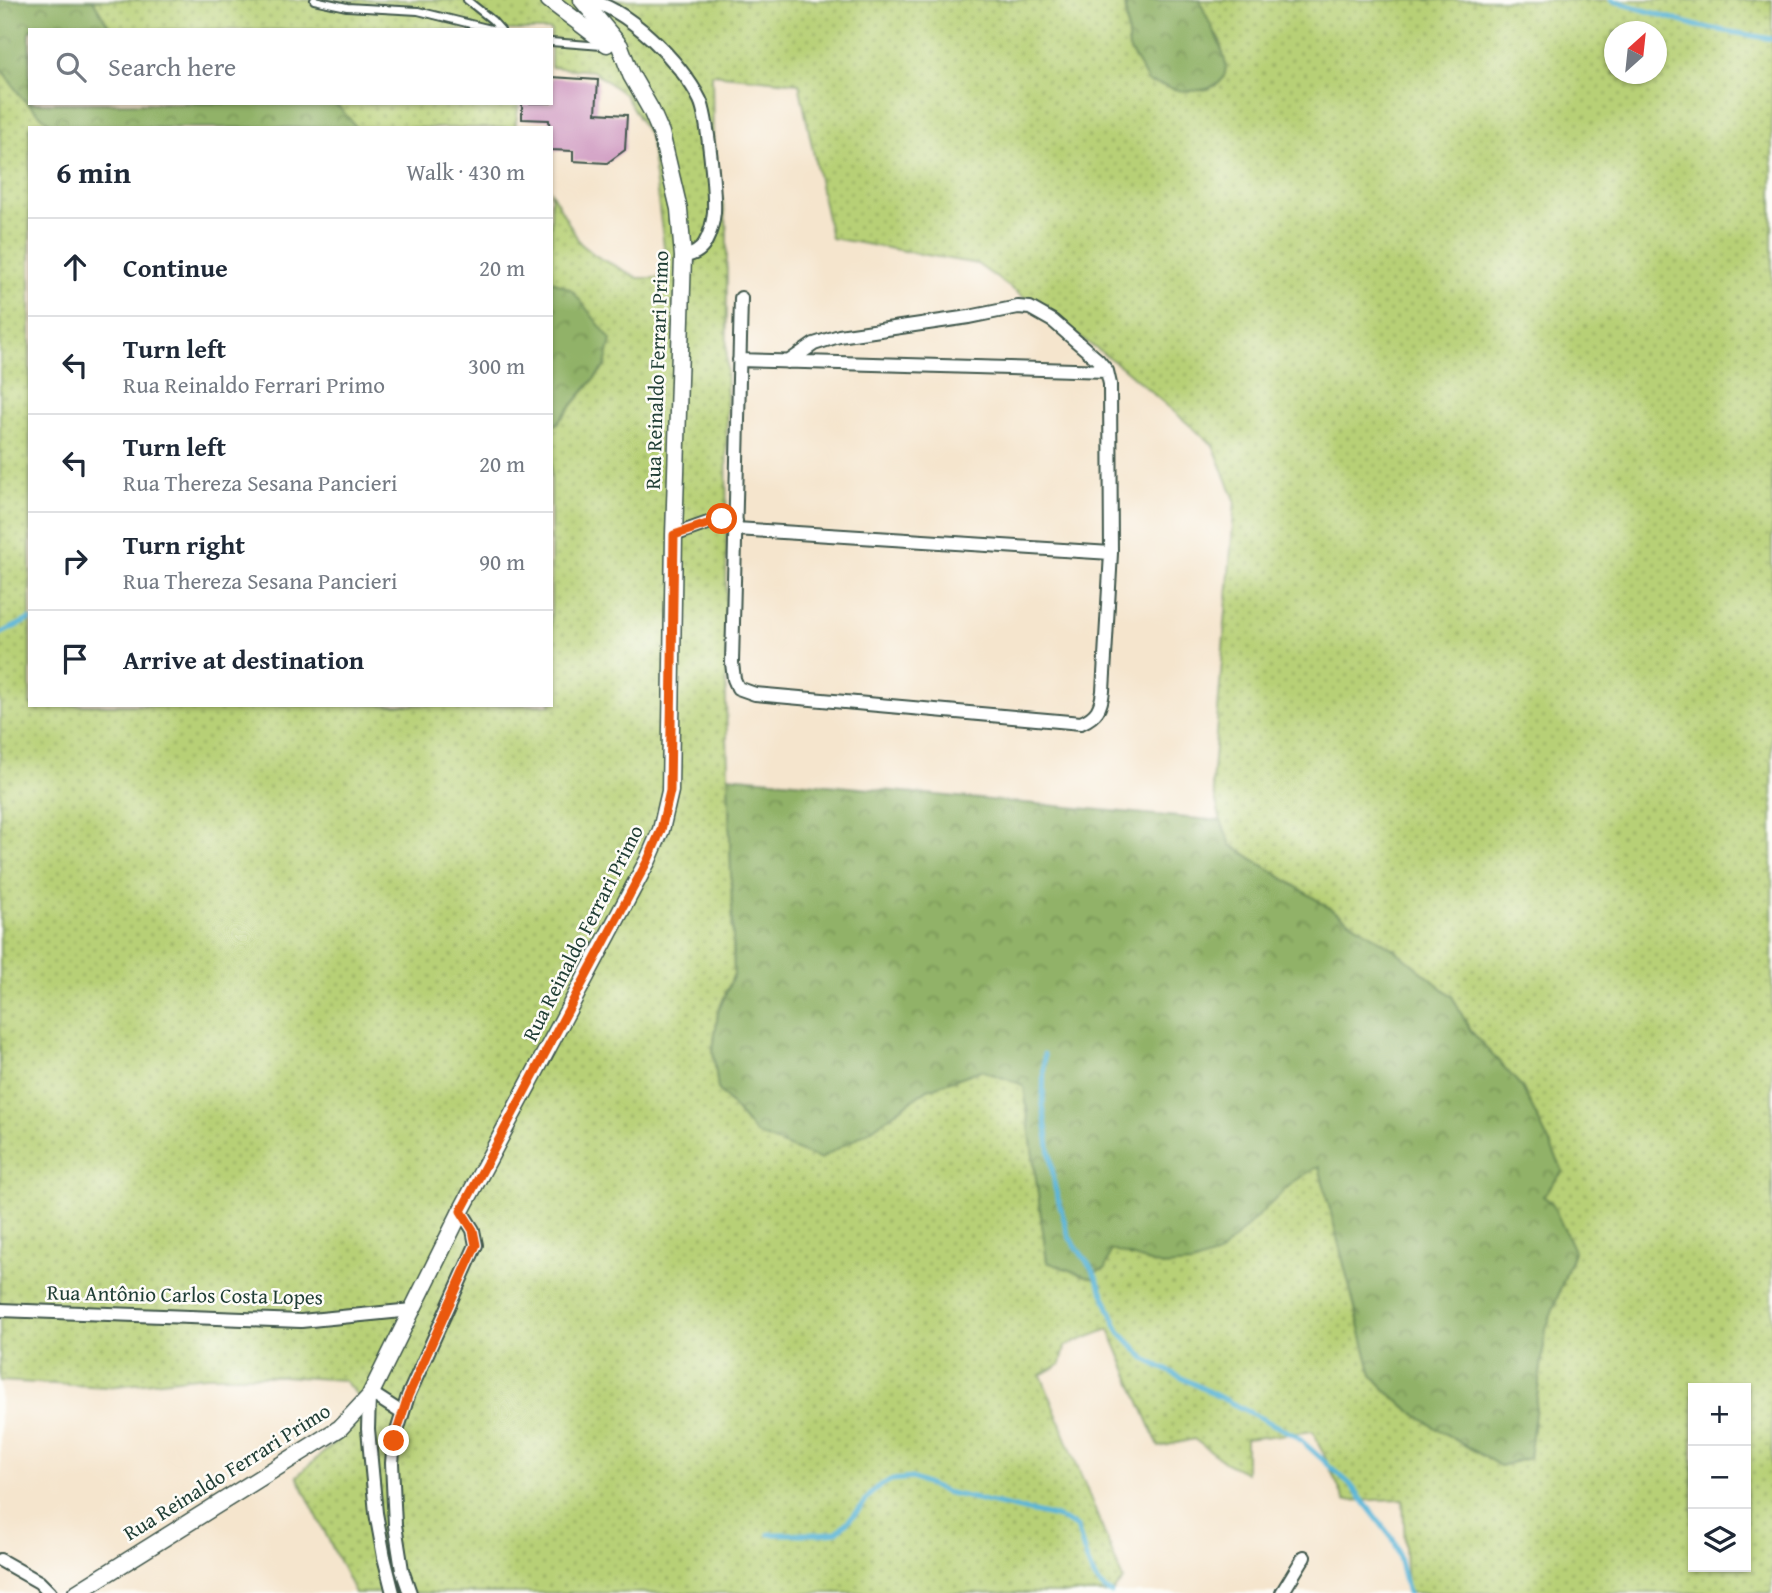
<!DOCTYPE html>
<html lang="en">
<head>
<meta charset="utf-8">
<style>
	:root { --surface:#fff; --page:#f2f2f3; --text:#1f2937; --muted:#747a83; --line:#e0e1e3 }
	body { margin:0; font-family:"Gentium Book Plus",serif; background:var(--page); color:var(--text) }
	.controls { position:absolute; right:21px; bottom:21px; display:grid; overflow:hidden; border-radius:0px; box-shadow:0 2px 5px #0004 }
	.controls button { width:63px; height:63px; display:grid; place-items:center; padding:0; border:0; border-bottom:2px solid var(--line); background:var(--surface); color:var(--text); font:35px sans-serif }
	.compass { position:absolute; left:1604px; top:21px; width:63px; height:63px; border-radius:50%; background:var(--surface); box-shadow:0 2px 5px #0004; rotate:27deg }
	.stop { position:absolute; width:21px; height:21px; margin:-16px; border:5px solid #ea580c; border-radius:50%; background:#fff }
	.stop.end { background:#ea580c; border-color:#fff; box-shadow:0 2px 7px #0008 }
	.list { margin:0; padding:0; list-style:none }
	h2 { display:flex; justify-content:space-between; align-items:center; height:91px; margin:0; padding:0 28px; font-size:30px }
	h2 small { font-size:23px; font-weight:400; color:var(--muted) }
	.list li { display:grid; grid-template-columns:46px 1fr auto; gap:21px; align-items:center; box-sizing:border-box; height:98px; padding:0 28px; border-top:2px solid var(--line) }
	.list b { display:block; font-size:26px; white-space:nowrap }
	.list p { margin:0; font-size:23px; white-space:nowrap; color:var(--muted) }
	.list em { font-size:23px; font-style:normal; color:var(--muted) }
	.icon { flex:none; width:38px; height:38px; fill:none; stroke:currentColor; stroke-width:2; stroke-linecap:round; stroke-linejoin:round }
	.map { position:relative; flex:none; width:1772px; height:1593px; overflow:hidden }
	.search { position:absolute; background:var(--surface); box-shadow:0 2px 5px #0004; left:28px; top:28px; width:525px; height:77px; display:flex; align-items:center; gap:18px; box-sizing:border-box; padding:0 24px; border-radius:0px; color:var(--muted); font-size:26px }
	.panel { position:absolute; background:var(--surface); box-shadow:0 2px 5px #0004; left:28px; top:126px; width:525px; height:581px; border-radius:0px }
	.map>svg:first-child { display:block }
</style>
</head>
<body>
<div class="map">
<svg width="1772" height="1593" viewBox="0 0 1772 1593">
	<defs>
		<pattern id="grass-dots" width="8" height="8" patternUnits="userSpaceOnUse" patternTransform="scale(1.75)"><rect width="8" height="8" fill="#b7d076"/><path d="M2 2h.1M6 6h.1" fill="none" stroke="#94aa62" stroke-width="1.8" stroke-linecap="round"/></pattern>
		<pattern id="forest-crowns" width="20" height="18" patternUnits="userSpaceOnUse" patternTransform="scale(1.75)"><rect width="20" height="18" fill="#91b267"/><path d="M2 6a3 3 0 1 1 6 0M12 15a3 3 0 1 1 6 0" fill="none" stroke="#769256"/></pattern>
	</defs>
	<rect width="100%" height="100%" fill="#fdfcf7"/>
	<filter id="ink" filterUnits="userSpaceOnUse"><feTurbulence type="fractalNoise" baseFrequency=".0143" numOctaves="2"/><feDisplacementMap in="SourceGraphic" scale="14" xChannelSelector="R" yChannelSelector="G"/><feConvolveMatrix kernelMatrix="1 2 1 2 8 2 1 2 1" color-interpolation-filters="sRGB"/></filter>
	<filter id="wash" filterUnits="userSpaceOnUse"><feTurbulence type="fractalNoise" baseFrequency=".00686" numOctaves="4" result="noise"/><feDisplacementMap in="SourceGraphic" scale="28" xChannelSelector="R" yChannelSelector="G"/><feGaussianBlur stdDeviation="1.57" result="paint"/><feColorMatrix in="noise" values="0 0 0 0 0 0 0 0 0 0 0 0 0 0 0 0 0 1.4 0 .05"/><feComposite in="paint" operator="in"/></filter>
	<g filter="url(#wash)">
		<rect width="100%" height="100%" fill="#f5e5cd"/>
		<path fill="url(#grass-dots)" stroke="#6b8655" stroke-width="2" fill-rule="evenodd" d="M93,0H1125L1129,49L1155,83L1179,90L1209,89L1221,42L1206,18L1200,0H1772V1593H1407L1403,1499L1345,1501L1313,1431L1246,1439V1473L1226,1463L1194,1439L1159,1447L1109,1329L1065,1346L1061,1364L1041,1375L1123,1580L1112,1593H355L297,1476L339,1439L360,1399L344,1380L281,1376H205L108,1387L0,1381V67L22,98L55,128H30V705H551V426L557,424L605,366L572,290L551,280V192L580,243L596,256L638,278H668L650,138L625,95L593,71L551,67V30H111ZM1614,32H1656V74H1614ZM712,74L799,83L831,238L977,264L1122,367L1213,445L1235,500L1212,784L1221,822L1231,845L1395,950L1451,996L1470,1030L1522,1087L1563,1171L1543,1196L1574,1252L1546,1329L1529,1458L1500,1466C1457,1440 1405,1415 1372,1375L1319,1165L1293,1182L1111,1250L1095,1272L1096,1279L1047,1262L1024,1087L1021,1084L981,1070L928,1089L869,1131L819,1159L756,1134L718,1088L713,1050L718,1012L734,974L726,702L727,228L713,143ZM1693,1388H1746V1567H1693Z
			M332,103H519L515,128H357L340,108Z"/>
		<path fill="url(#forest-crowns)" stroke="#58784e" stroke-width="2" d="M0,0H93L111,30H30V103H332L340,108L357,128H55L22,98L0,67Z
			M1125,0H1200C1211,35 1259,91 1186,91C1173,91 1162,83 1149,83L1129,49Z
			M551,280L572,290L611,340L605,366L556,424L551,426Z
			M728,776L1221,821L1231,845L1395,950L1452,996L1470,1030L1522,1087L1563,1171L1543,1196L1552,1203L1574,1251L1546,1329L1529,1458L1500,1466C1457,1440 1405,1415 1372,1375L1319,1166L1293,1182L1218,1255L1192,1264L1162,1266L1111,1250L1105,1269L1095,1272L1097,1280L1047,1262L1024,1087L1021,1084L981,1070L928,1089L869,1131L819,1159L756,1134L718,1089L713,1050L718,1012L734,974Z"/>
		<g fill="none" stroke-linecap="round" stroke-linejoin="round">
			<path stroke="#5ab5d8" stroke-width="5" d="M1611,0L1697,26L1772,39
				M0,634L30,619
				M1044,1054L1043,1105L1055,1188L1069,1237L1093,1270L1119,1331L1147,1360L1296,1436L1350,1484L1395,1542L1408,1593
				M769,1534H818L837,1532L857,1512L876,1488L891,1480L912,1478L945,1492L1056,1517L1077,1527C1084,1548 1089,1584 1111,1593"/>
		</g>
		<g id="blocks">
			<path fill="#cc93bd" d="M551,77L598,80L596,113L627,115L625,150L607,163L573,161V151L551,150L549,120L522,119V103H551Z"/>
		</g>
	</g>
	<g filter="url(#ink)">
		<use href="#blocks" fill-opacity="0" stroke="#3f564b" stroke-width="2"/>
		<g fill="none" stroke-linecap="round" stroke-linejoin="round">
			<defs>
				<path id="service" d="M314,0L347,7L418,11L495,30
					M467,0L492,20L501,30
					M551,42L602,46"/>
				<path id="minor" d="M585,0C626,6 682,63 700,100C708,116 715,193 714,212C713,223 710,234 705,243C700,252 693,254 683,257
					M741,298L732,663L734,679L738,688L755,694L1081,723C1097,716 1101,708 1103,691L1111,553L1110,384L1107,371L1098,360L1053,321L1030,308L1018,307L969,317L839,336L814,344L788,362
					M739,360L1107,371
					M736,529L1111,553
					M674,535L722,518L736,521
					M0,1310L301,1321L412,1310
					M371,1393L402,1413
					M369,1397L368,1429L376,1513L384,1557L393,1593
					M0,1560L39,1582L50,1593
					M410,1593L402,1570L395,1525L392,1463L394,1441L408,1396L476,1245L473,1230L461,1211
					M1282,1593L1304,1557"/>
				<path id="tertiary" d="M549,0L607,44
					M76,1593L340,1428L369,1397L461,1211L648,860L661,830L670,791L674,535L683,257L679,209L661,133L651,110L631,75L620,46L582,0"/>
			</defs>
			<use href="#service" stroke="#3f564b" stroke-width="10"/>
			<use href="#minor" stroke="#3f564b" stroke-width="16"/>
			<use href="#tertiary" stroke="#3f564b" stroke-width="19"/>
			<use href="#service" stroke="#fff" stroke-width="6"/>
			<use href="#minor" stroke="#fff" stroke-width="12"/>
			<use href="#tertiary" stroke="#fff" stroke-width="16"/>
		</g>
	</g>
	<g fill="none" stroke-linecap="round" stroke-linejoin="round" filter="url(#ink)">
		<path stroke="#ea580c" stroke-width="9" d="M394,1441L408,1396L476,1245L473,1230L461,1211L648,860L661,830L670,791L674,535L722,519"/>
	</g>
	<g text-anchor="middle" stroke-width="5" stroke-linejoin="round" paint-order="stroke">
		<g font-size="21" fill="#1f3d34" stroke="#fdfcf7">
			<text transform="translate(657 370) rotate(-88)" y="7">Rua Reinaldo Ferrari Primo</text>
			<text transform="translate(583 933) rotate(-63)" y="7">Rua Reinaldo Ferrari Primo</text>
			<text transform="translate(185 1295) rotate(1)" y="7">Rua Antônio Carlos Costa Lopes</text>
			<text transform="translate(227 1472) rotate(-32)" y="7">Rua Reinaldo Ferrari Primo</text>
		</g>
	</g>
</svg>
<div class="controls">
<button>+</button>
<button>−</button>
<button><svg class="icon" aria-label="layers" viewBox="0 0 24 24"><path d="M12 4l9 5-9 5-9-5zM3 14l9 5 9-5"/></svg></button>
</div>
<svg class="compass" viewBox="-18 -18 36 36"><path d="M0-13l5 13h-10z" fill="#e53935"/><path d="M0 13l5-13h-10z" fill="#747a83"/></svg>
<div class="stop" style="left:722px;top:519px"></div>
<div class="stop end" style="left:394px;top:1441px"></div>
<div class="search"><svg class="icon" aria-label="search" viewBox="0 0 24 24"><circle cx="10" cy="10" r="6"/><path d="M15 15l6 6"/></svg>Search here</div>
<section class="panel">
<h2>6 min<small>Walk · 430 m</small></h2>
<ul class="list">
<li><svg class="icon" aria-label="ahead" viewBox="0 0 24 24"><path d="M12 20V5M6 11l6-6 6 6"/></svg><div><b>Continue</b></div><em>20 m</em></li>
<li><svg class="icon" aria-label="left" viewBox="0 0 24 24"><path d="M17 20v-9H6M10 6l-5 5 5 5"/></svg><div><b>Turn left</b><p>Rua Reinaldo Ferrari Primo</p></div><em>300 m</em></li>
<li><svg class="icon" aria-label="left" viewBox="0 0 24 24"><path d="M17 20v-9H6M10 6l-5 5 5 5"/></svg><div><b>Turn left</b><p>Rua Thereza Sesana Pancieri</p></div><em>20 m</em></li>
<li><svg class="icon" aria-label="right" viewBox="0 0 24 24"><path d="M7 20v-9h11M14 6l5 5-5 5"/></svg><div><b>Turn right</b><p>Rua Thereza Sesana Pancieri</p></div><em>90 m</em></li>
<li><svg class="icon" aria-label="arrive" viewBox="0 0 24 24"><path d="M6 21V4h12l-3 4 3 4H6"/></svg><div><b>Arrive at destination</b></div></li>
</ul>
</section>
</div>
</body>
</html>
